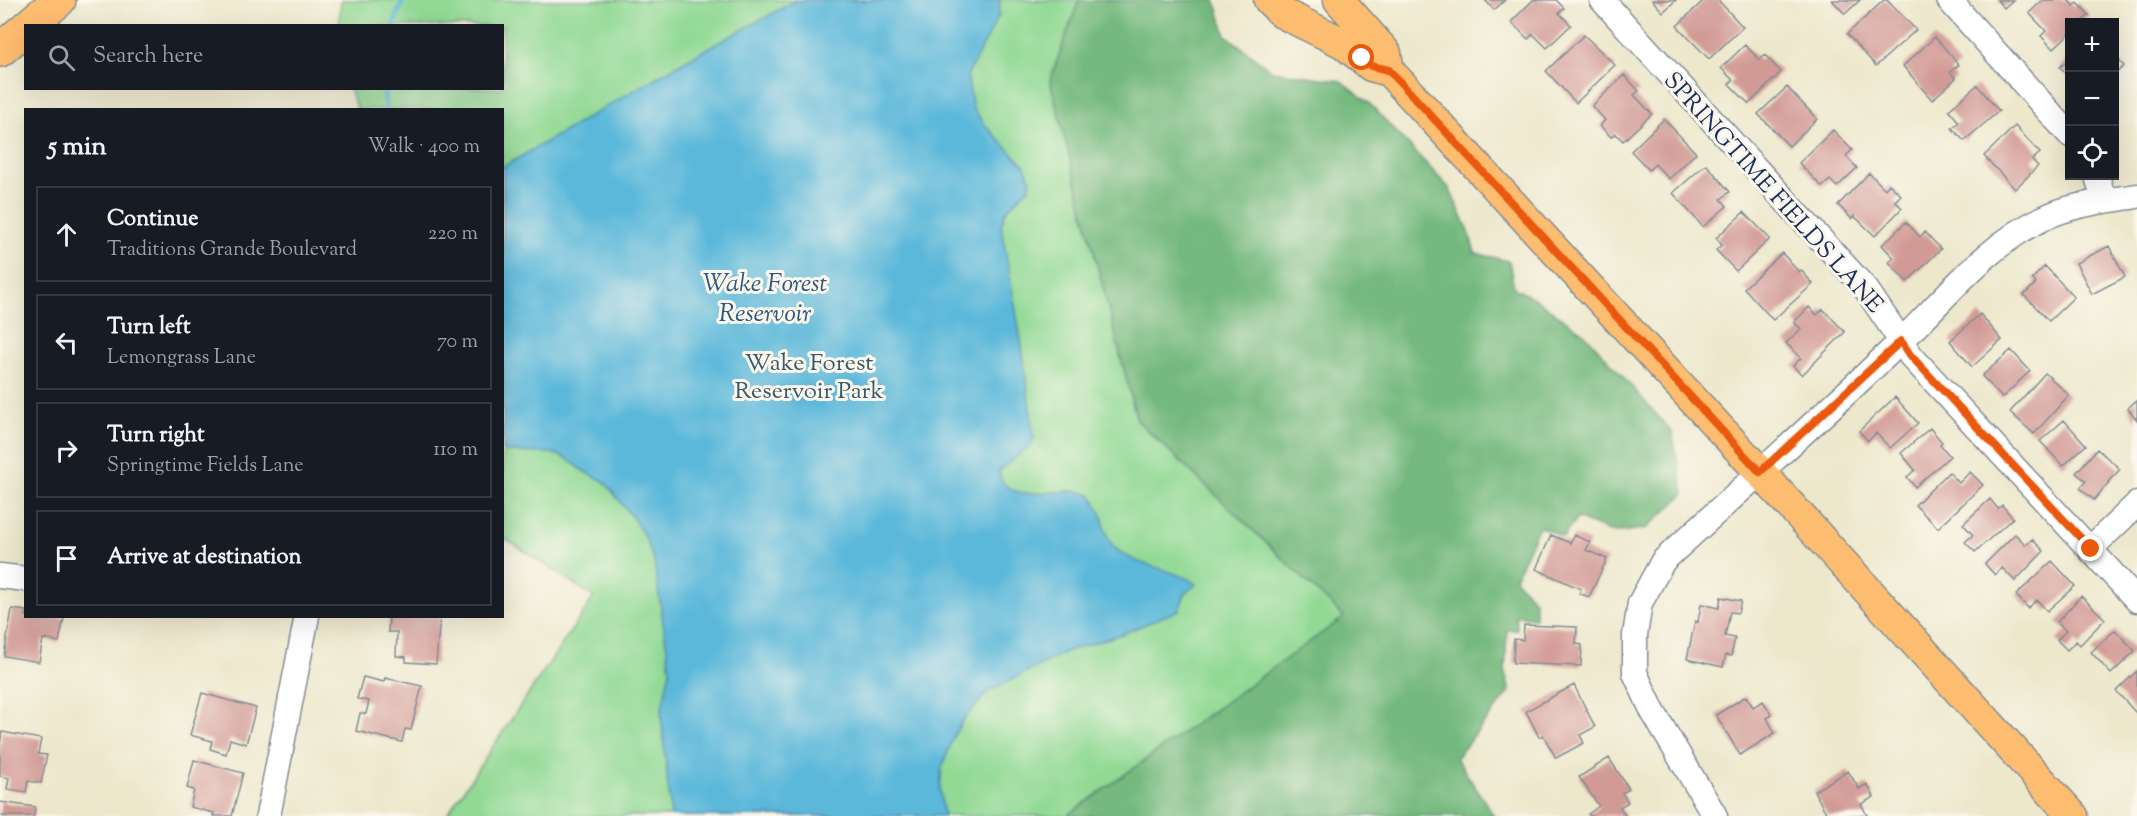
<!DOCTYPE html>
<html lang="en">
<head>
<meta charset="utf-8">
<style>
	:root { --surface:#171b24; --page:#242831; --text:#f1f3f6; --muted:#9ea1a6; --line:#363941 }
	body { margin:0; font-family:"Sorts Mill Goudy",serif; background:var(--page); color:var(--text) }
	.controls { position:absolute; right:18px; top:18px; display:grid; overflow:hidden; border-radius:0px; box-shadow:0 6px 24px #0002 }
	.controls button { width:54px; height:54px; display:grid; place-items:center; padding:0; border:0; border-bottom:2px solid var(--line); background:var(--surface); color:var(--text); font:30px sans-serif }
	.stop { position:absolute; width:18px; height:18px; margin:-14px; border:4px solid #ea580c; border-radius:50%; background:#fff }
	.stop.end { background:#ea580c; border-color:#fff; box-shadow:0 2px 6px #0008 }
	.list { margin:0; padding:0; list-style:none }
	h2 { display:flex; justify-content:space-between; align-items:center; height:78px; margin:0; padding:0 24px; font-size:26px }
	h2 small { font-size:20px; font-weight:400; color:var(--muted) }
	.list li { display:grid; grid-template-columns:39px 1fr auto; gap:18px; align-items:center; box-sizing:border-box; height:96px; margin:0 12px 12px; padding:0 12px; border:2px solid var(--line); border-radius:0px }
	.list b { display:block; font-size:22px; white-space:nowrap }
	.list p { margin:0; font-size:20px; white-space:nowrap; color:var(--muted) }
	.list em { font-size:20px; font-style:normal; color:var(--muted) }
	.icon { flex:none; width:33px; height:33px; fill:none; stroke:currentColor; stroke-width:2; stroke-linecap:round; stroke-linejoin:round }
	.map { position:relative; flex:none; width:2137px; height:816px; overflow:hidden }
	.search { position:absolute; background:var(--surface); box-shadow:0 6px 24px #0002; left:24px; top:24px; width:480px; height:66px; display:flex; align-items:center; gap:15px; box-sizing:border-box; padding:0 21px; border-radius:0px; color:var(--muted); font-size:22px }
	.panel { position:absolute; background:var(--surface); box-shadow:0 6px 24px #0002; left:24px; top:108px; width:480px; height:510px; border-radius:0px }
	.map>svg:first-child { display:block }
</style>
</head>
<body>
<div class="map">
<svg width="2137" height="816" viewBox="0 0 2137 816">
	<rect width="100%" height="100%" fill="#fbf7ec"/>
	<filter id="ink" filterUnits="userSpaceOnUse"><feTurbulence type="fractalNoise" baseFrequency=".0167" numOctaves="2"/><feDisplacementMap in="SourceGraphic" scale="12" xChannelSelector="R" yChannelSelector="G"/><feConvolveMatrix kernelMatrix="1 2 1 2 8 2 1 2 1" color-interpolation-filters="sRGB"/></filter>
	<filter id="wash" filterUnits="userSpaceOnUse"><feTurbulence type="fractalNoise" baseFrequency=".008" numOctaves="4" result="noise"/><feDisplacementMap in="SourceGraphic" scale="24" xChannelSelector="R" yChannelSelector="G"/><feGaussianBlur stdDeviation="1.35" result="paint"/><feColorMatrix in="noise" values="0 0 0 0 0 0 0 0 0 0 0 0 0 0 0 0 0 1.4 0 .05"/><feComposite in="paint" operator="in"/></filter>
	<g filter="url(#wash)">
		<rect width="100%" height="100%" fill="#ede8cc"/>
		<path fill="#91d994" stroke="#568479" stroke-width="1.5" d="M341,0H1079L1050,80L1137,420L1345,617L1067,816H446L594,597L503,537L502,110L357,109L349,89L502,88V26H339Z"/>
		<path fill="#74b97e" stroke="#48746e" stroke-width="1.5" d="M1079,0H1215L1226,35L1272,71L1341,81L1369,103L1449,188L1468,229L1475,253L1509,261L1514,288L1535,299L1585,334L1672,432L1684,494L1647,528L1614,533L1577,518L1563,537L1539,526L1515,578L1535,602V618L1516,615L1517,630H1507L1505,674L1510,691L1456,758L1494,816H1067L1344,617L1137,420L1050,80Z"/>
		<path fill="#5cb8da" stroke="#3c749c" stroke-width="1.5" d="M797,0H1000L999,15L967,76L973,108L984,124L1024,165L1031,180L1029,188L1006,211L1001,225L1022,346L1034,438L1030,446L999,471C1004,505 1050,490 1073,491C1079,491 1086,493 1092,495C1095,502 1099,509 1102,516C1105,527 1106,538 1114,547C1134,567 1172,567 1196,584L1185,594L1179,610L1122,634L1067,651L988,692L963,720L953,737L942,768L940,790L944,816H671L661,713L670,670L654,561L646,539L633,518L604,481L585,472L566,458L552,453L503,452V167L681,63Z"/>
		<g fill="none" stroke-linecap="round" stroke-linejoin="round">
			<path stroke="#5cb8da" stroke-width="5" d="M393,26L403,0
				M383,88L387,110"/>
		</g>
		<g id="blocks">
			<path fill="#d29a95" d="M1485,0H1505L1494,10Z
				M1533,0H1556L1564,8L1559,13L1571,25L1547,48L1533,34L1528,39L1511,22Z
				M1652,0H1676L1663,12Z
				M1704,0H1718L1743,27L1709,59L1677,26Z
				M1832,0H1860L1845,14Z
				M1884,0H1887L1916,30L1876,66L1847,34Z
				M1997,0H2013L2004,8Z
				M2043,0H2068L2074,6L2078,3L2089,15L2081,22H2070V33L2053,49L2041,36L2046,31L2029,13Z
				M1584,35L1615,65L1576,103L1546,71Z
				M1935,37L1959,65L1950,72L1956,78L1932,100L1903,66Z
				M1745,45L1760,60L1765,55L1781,72L1749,104L1729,84L1733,80L1721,68Z
				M2114,56L2124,66L2114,75Z
				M2070,58V77L2060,67Z
				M1624,75L1639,91L1634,95L1652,114L1623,141L1615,133L1611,137L1600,126L1605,120L1592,106Z
				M1977,85L1999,111L1964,141L1952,128L1959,122L1949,110Z
				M1787,87L1817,119L1789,146L1758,114Z
				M1664,119L1696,153L1669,179L1655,164L1649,170L1631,151Z
				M2015,126L2040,153L2032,160L2038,166L2015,189L1984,156Z
				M1833,130L1852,150L1846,156L1857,168L1837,187L1830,180L1822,187L1799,163Z
				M1706,164L1730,192L1721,199L1727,206L1703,227L1673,193Z
				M1869,173L1885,189L1889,184L1901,195L1895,201L1902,208L1875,236L1854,216L1852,219L1838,205Z
				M1744,212L1770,239L1736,271L1716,250L1722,245L1716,238Z
				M1906,222L1920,237L1925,232L1941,249L1907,282L1889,262L1894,258L1882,245Z
				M2109,246L2125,277L2092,294L2076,263Z
				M1782,253L1799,272L1801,270L1813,284L1773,320L1744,288Z
				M2045,266L2074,297L2049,321L2024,295L2036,283L2032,279Z
				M1809,307L1817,315L1823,309L1845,332L1802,375L1793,366L1801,358L1786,343L1801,329L1794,322Z
				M1980,314L2002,340L1972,367L1950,341Z
				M2011,350L2030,371L2002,398L1982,376Z
				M2045,373L2069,395L2034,434L2010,412Z
				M1895,397L1918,423L1890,448L1876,433L1868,441L1859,431Z
				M2137,400V420L2128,408Z
				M2064,420L2086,445L2063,466L2040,441Z
				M1930,428L1942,442L1940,445L1950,456L1915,487L1907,477L1915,470L1901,453Z
				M2097,449L2120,469L2094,500L2080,488L2086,481L2076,473Z
				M1949,472L1959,483L1970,472L1983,485L1938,528L1915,505Z
				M1990,499L1998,509L2002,505L2013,518L1975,552L1965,542L1973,535L1963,524Z
				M2015,534L2026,545L2032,539L2044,551L2015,581L2002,568L1995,575L1985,564Z
				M1551,535L1570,543L1574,535L1590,542L1586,550L1607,559L1589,597L1579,593L1581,589L1536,569Z
				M2052,561L2075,586L2047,611L2037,600L2028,608L2016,595Z
				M2081,596L2105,619L2080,645L2076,641L2067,650L2057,640L2066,631L2057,622Z
				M1721,597L1741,601L1738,613L1730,612L1725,636L1735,638L1731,656L1726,655L1723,667L1687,659L1695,621L1698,622L1701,604L1719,608Z
				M12,609L26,611V616L64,618L59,642L43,639L39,662L4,656Z
				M389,616H440L436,664L406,662V657L396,656L397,632H388Z
				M1524,625L1577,627L1576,644L1582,645L1581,666L1513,663L1514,639L1523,640Z
				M2115,630L2135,651L2111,674L2091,652Z
				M2137,671V714L2116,691Z
				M363,677L384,682L385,678L422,686L411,730L405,729L402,742L356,731L360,713L366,714L369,701L357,699Z
				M1574,685L1595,727L1580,735L1584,743L1556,758L1543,735L1539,737L1526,711Z
				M202,693L256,708L246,744L230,739L226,754L210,749L212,741L190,735Z
				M1746,696L1753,707L1763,701L1772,715L1767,718L1775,733L1740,755L1716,715Z
				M2,732L41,739L38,754L47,755L41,783L28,781L26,792L7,789L9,778L0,776V745Z
				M1609,758L1629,789L1622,793L1628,802L1620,807L1625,815L1590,816L1588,814L1599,806L1579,777Z
				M194,760L243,773L232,816H213L214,813L190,807L194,790L187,788Z
				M1848,771L1859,789L1867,784L1874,797L1861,804L1867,815L1828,816L1814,791Z
				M0,802L35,807L34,816H0Z"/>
		</g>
	</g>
	<g filter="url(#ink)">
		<use href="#blocks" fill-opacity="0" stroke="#848c95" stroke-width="1.5"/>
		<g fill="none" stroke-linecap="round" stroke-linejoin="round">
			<defs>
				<path id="minor" d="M1602,0L1866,289L1911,356L2137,600
					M1949,0L2070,135
					M2097,176L2104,201
					M2090,549L2137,504
					M0,576L26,579
					M268,816L307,616
					M1715,816L1653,712L1635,673V635L1640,603L1663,561C1742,488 1823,417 1900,342C1946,298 1986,245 2044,218C2072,204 2107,201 2137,196"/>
				<path id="major" d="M1269,0L1282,13L1343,43L1371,66L1389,71L1760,472L2073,816
					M1339,0L1386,53L1389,71"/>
				<path id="highway" d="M28,26L59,0
					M0,50L26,28"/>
			</defs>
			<use href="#minor" stroke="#848c95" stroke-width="27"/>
			<use href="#major" stroke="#848c95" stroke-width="33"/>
			<use href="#highway" stroke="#848c95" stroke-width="36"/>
			<use href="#minor" stroke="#fff" stroke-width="24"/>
			<use href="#major" stroke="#fcbd6f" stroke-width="30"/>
			<use href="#highway" stroke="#fcbd6f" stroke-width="33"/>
		</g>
	</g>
	<g fill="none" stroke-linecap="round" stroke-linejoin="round" filter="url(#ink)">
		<path stroke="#ea580c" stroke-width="8" d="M1362,58L1371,66L1389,70L1760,472L1901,341L1911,356L2091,549"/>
	</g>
	<g text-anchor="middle" stroke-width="6" stroke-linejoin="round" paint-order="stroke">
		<g font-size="24" fill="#1b2f5e" stroke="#fbf7ec">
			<text transform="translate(1774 192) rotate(48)" y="8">SPRINGTIME FIELDS LANE</text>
		</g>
		<g font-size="24" fill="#385a6c" stroke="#fbf7ec">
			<text x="809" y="370">Wake Forest<tspan x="809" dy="28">Reservoir Park</tspan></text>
		</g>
		<g font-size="26" font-style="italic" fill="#2e5883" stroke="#fbf7ec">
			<text x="765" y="291">Wake Forest<tspan x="765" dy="30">Reservoir</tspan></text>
		</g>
	</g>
</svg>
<div class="controls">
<button>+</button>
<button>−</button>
<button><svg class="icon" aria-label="locate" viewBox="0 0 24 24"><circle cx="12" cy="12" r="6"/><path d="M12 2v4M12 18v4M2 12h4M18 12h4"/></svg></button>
</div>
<div class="stop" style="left:1362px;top:58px"></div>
<div class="stop end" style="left:2091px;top:549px"></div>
<div class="search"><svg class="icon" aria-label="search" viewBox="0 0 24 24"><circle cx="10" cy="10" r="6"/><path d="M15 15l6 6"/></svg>Search here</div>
<section class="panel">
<h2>5 min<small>Walk · 400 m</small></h2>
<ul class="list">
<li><svg class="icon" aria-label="ahead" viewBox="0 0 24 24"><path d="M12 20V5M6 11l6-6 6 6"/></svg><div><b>Continue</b><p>Traditions Grande Boulevard</p></div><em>220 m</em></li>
<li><svg class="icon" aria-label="left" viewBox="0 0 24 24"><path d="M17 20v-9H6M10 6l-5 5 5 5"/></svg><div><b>Turn left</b><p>Lemongrass Lane</p></div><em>70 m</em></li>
<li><svg class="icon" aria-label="right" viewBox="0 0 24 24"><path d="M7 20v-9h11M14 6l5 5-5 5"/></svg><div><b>Turn right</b><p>Springtime Fields Lane</p></div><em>110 m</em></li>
<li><svg class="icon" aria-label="arrive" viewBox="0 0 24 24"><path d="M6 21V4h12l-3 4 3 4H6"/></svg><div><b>Arrive at destination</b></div></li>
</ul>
</section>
</div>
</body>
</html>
